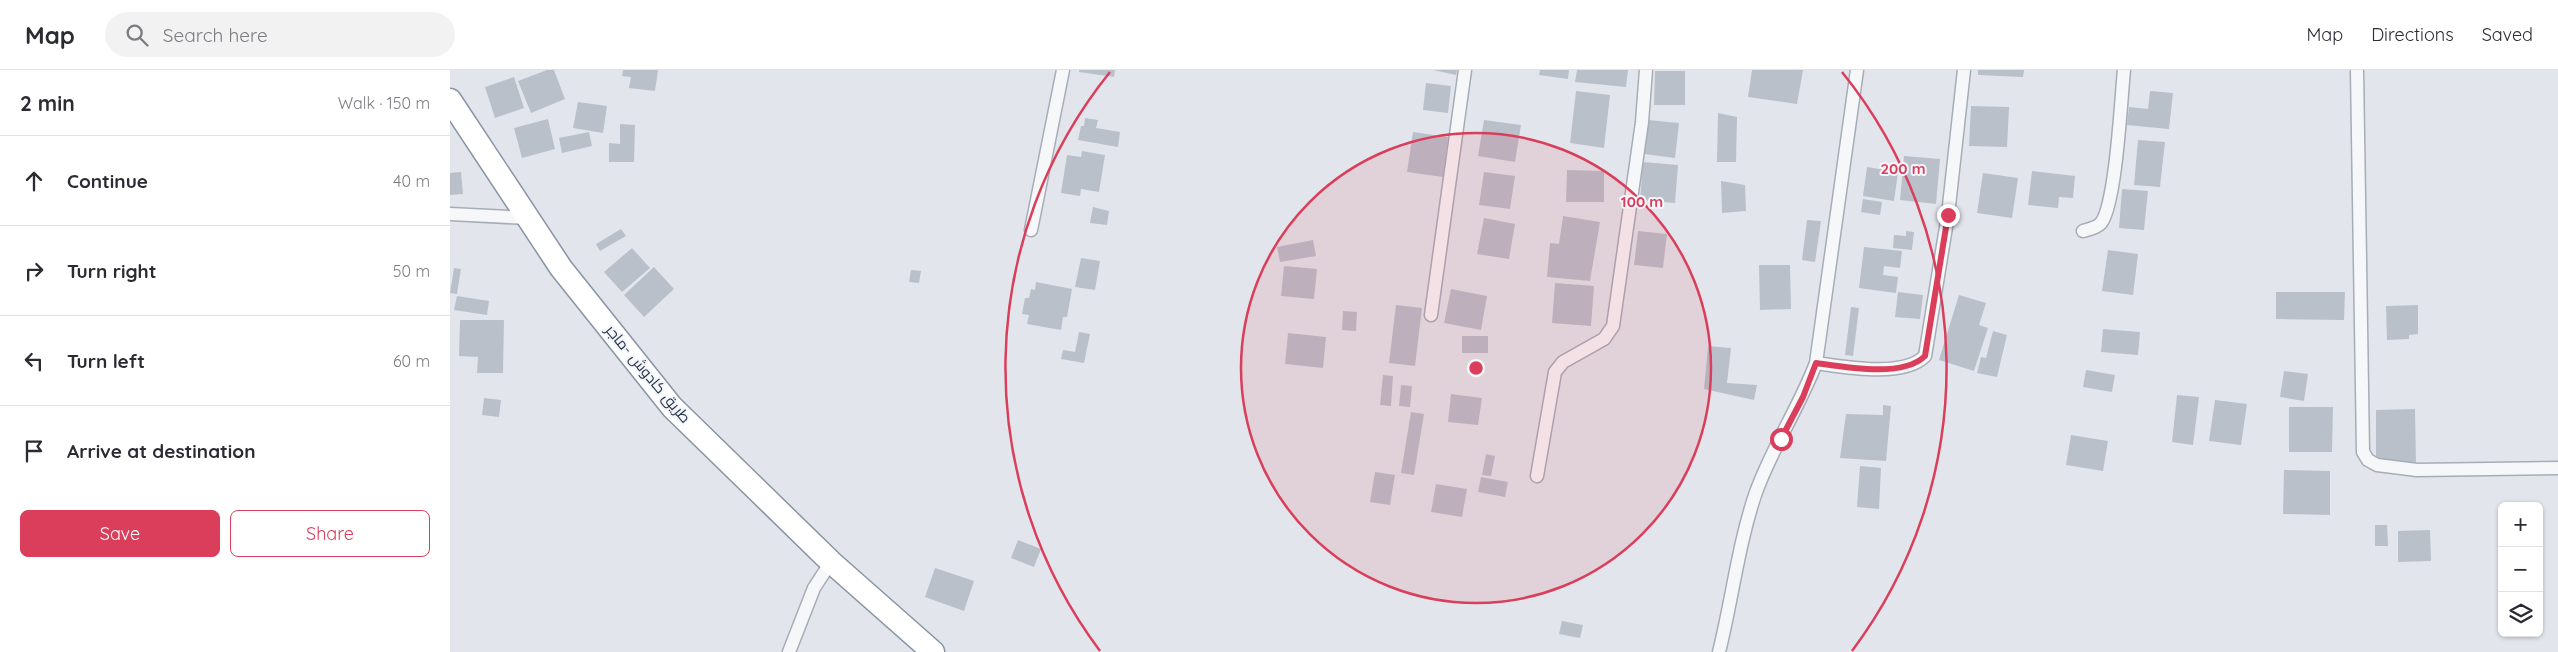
<!DOCTYPE html>
<html lang="en">
<head>
<meta charset="utf-8">
<style>
	:root { --surface:#fff; --page:#f2f2f3; --text:#2b2b33; --muted:#7c7c81; --line:#e1e1e2; --accent:#da3e5b }
	body { margin:0; font-family:Quicksand,Cairo,sans-serif; background:var(--page); color:var(--text) }
	.controls { position:absolute; right:15px; bottom:15px; display:grid; overflow:hidden; border-radius:8px; box-shadow:0 1px 4px #0004 }
	.controls button { width:45px; height:45px; display:grid; place-items:center; padding:0; border:0; border-bottom:1px solid var(--line); background:var(--surface); color:var(--text); font:25px sans-serif }
	.stop { position:absolute; width:15px; height:15px; margin:-11px; border:4px solid #da3e5b; border-radius:50%; background:#fff }
	.stop.end { background:#da3e5b; border-color:#fff; box-shadow:0 1px 5px #0008 }
	.list { margin:0; padding:0; list-style:none }
	h2 { display:flex; justify-content:space-between; align-items:center; height:65px; margin:0; padding:0 20px; font-size:21px }
	h2 small { font-size:16px; font-weight:400; color:var(--muted) }
	.list li { display:grid; grid-template-columns:32px 1fr auto; gap:15px; align-items:center; box-sizing:border-box; height:90px; padding:0 20px; border-top:1px solid var(--line) }
	.list b { display:block; font-size:19px; white-space:nowrap }
	.list em { font-size:16px; font-style:normal; color:var(--muted) }
	.actions { display:flex; gap:10px; padding:15px 20px }
	.actions a { flex:1; padding:11px 0; border:1px solid var(--accent); border-radius:8px; text-align:center; font-size:18px; color:var(--accent) }
	.actions .main { background:var(--accent); color:#fff }
	.icon { flex:none; width:28px; height:28px; fill:none; stroke:currentColor; stroke-width:2; stroke-linecap:round; stroke-linejoin:round }
	.map { position:relative; flex:none; width:2108px; height:582px; overflow:hidden }
	header { display:flex; align-items:center; gap:30px; box-sizing:border-box; height:70px; padding:0 25px; background:var(--surface); border-bottom:1px solid var(--line) }
	header strong { font-size:24px }
	nav { display:flex; gap:28px; margin-inline-start:auto; font-size:18px }
	.search { width:350px; height:45px; background:var(--page); display:flex; align-items:center; gap:12px; box-sizing:border-box; padding:0 18px; border-radius:28px; color:var(--muted); font-size:19px }
	main { display:flex }
	aside { flex:1; background:var(--surface) }
	.map>svg:first-child { display:block }
</style>
</head>
<body>
<header>
<strong>Map</strong>
<div class="search"><svg class="icon" aria-label="search" viewBox="0 0 24 24"><circle cx="10" cy="10" r="6"/><path d="M15 15l6 6"/></svg>Search here</div>
<nav><a>Map</a><a>Directions</a><a>Saved</a></nav>
</header>
<main>
<aside>
<h2>2 min<small>Walk · 150 m</small></h2>
<ul class="list">
<li><svg class="icon" aria-label="ahead" viewBox="0 0 24 24"><path d="M12 20V5M6 11l6-6 6 6"/></svg><div><b>Continue</b></div><em>40 m</em></li>
<li><svg class="icon" aria-label="right" viewBox="0 0 24 24"><path d="M7 20v-9h11M14 6l5 5-5 5"/></svg><div><b>Turn right</b></div><em>50 m</em></li>
<li><svg class="icon" aria-label="left" viewBox="0 0 24 24"><path d="M17 20v-9H6M10 6l-5 5 5 5"/></svg><div><b>Turn left</b></div><em>60 m</em></li>
<li><svg class="icon" aria-label="arrive" viewBox="0 0 24 24"><path d="M6 21V4h12l-3 4 3 4H6"/></svg><div><b>Arrive at destination</b></div></li>
</ul>
<div class="actions"><a class="main">Save</a><a>Share</a></div>
</aside>
<div class="map">
<svg width="2108" height="582" viewBox="0 0 2108 582">
	<rect width="100%" height="100%" fill="#e2e6ec"/>
	<path fill="#b9c0ca" d="M97,0H104L115,29L81,43L68,11Z
		M173,0H208L205,21L179,18L181,7L172,6Z
		M629,0H665L664,7L629,2Z
		M983,0H1007L1006,5Z
		M1090,0H1119L1118,9L1089,5Z
		M1127,0H1178L1176,17L1125,12Z
		M1302,0H1353L1347,34L1298,27Z
		M1528,0H1574L1573,7L1528,5Z
		M1205,1H1235V35H1204Z
		M64,7L74,38L45,48L35,17Z
		M976,13L1001,16L998,43L973,40Z
		M1126,21L1160,25L1154,78L1120,73Z
		M1700,21L1723,23L1719,59L1677,55L1679,37L1698,39Z
		M128,32L157,36L153,63L123,58Z
		M1521,36L1559,37L1557,77L1519,76Z
		M1268,43L1287,47L1286,92H1267Z
		M635,48L648,50L646,58L670,62L668,77L628,70L631,56H634Z
		M98,49L105,79L72,88L64,58Z
		M1034,50L1071,55L1065,92L1028,86Z
		M1198,50L1229,53L1225,88L1194,84Z
		M170,54L185,55L184,92H159V73L170,74Z
		M139,62L142,76L112,83L109,68Z
		M963,62L998,67L993,107L957,102Z
		M1688,70L1715,72L1710,117L1684,115Z
		M632,81L655,85L649,122L631,119L630,126L611,123L617,85L631,87Z
		M1454,86L1490,89L1486,134L1450,130Z
		M1193,92L1228,95L1225,133L1190,130Z
		M1417,97L1448,102L1444,131L1413,126Z
		M1117,100L1154,101V132H1116Z
		M1582,101L1625,106L1623,128L1609,127L1608,138L1578,135Z
		M11,102L13,124L0,125V103Z
		M1034,102L1065,106L1060,139L1029,135Z
		M1533,103L1568,108L1562,148L1527,143Z
		M1271,111L1295,115L1296,141L1272,143Z
		M1672,119L1698,121L1694,160L1669,158Z
		M1413,129L1432,132L1430,145L1411,142Z
		M643,137L659,141L657,155L640,153Z
		M1113,146L1150,152L1140,211L1097,207L1100,173L1109,174Z
		M1034,148L1065,154L1059,189L1027,184Z
		M1357,150L1371,151L1365,192L1352,190Z
		M171,159L176,166L150,181L146,174Z
		M1188,161L1217,164L1213,198L1184,195Z
		M1456,161L1464,162L1462,180L1443,178L1444,165L1456,166Z
		M863,170L866,186L830,192L827,177Z
		M1414,177L1452,181L1450,198L1434,196L1433,205L1448,207L1446,223L1409,218Z
		M182,178L200,198L172,222L154,202Z
		M1658,180L1688,184L1683,225L1652,221Z
		M631,188L650,191L645,220L625,217Z
		M1309,195H1340L1341,239L1310,240Z
		M834,196L867,199L864,229L831,226Z
		M204,197L224,219L194,247L174,225Z
		M4,198L11,199L7,224L0,223Z
		M461,200L471,201L469,213L459,212Z
		M586,212L622,219L617,247H613L611,260L577,254L579,245L572,244L575,228H579L581,219L585,220Z
		M1105,213L1144,216L1141,256L1102,253Z
		M1001,219L1037,226L1031,260L994,253Z
		M1448,222L1473,225L1470,249L1445,247Z
		M1826,222H1895L1894,250L1826,249Z
		M1509,225L1536,233L1529,255L1538,258L1524,301L1489,290Z
		M7,226L39,231L37,245L4,240Z
		M946,235L972,238L965,296L939,293Z
		M1968,235V264L1959,265V269L1937,270L1936,236Z
		M1401,237L1409,238L1403,286L1395,285Z
		M893,241L907,242L906,261L892,260Z
		M10,250H54L53,303H27L28,287L9,286Z
		M1653,259L1690,262L1688,285L1651,282Z
		M1543,261L1557,265L1547,307L1527,303L1531,287L1536,288Z
		M629,262L640,264L634,293L611,289L613,280L625,282Z
		M838,263L876,267L873,298L835,294Z
		M1012,266H1038V283H1012Z
		M1258,276L1281,278L1277,313L1307,315L1304,330L1254,319Z
		M1636,300L1665,305L1662,322L1633,317Z
		M1834,301L1858,304L1854,331L1830,327Z
		M933,305L943,306L941,336L930,335Z
		M951,315L962,316L960,337L949,336Z
		M1001,324L1032,328L1028,355L998,352Z
		M1727,325L1749,327L1743,375L1722,372Z
		M34,328L51,330L49,347L32,345Z
		M1765,330L1797,334L1791,375L1759,371Z
		M1433,335L1441,336L1436,391L1390,388L1396,344L1433,345Z
		M1839,337H1883L1882,382H1839Z
		M1965,339L1966,393H1926V340Z
		M961,342L974,344L964,405L951,403Z
		M1621,365L1658,371L1653,401L1616,395Z
		M1036,384L1045,386L1041,406L1032,405Z
		M1410,396L1431,398L1429,439L1407,437Z
		M1834,400L1880,401V445L1833,444Z
		M925,402L945,405L940,435L920,432Z
		M1031,407L1058,412L1055,427L1028,422Z
		M986,414L1017,419L1012,447L981,442Z
		M1925,455H1937L1938,476H1925Z
		M1980,460L1981,491L1948,492V461Z
		M568,470L591,479L584,497L561,488Z
		M485,498L524,511L514,541L475,527Z
		M1112,551L1133,555L1130,568L1109,564Z"/>
	<g fill="none" stroke-linecap="round" stroke-linejoin="round">
		<defs>
			<path id="street" d="M1907,0L1913,382L1918,390L1927,395L1967,400L2108,398
				M0,144L77,148
				M581,160L613,0
				M1633,161C1639,159 1647,158 1651,153C1666,134 1671,29 1674,0
				M981,245L1015,0
				M1366,293C1395,297 1453,308 1475,286L1498,145L1514,0
				M1087,406L1105,302L1113,292L1154,269L1163,256L1192,52L1196,0
				M339,582L364,518L381,492
				M1269,582C1282,530 1288,476 1305,425C1321,379 1349,338 1366,293L1407,0"/>
			<path id="highway" d="M0,30L111,198L222,337L381,492L483,582"/>
		</defs>
		<use href="#street" stroke="#a6adb7" stroke-width="15"/>
		<use href="#highway" stroke="#8894a4" stroke-width="25"/>
		<use href="#street" stroke="#f6f7f9" stroke-width="12"/>
		<use href="#highway" stroke="#fff" stroke-width="22"/>
	</g>
	<g fill="none" stroke-linecap="round" stroke-linejoin="round">
		<path stroke="#da3e5b" stroke-width="6" d="M1331,369L1353,327L1366,293C1394,297 1453,308 1475,286L1498,145"/>
	</g>
	<circle cx="1026" cy="298" r="235" fill="#da3e5b" fill-opacity=".12"/>
	<g fill="none" stroke="#da3e5b" stroke-width="2.5">
		<circle cx="1026" cy="298" r="235"/>
		<path d="M650 581A471 471 0 0 1 660 2M1392 2A471 471 0 0 1 1402 581"/>
	</g>
	<g text-anchor="middle" stroke-width="4" stroke-linejoin="round" paint-order="stroke">
		<g font-size="15" fill="#283446" stroke="#f2f5f9">
			<text transform="translate(198 304) rotate(50)" y="5">طريق كادوش -ماجر</text>
		</g>
	</g>
	<circle cx="1026" cy="298" r="8" fill="#da3e5b" stroke="#f2f5f9" stroke-width="2.5"/>
	<g font-size="15" text-anchor="middle" font-weight="bold" fill="#da3e5b" stroke="#f2f5f9" stroke-width="4" stroke-linejoin="round" paint-order="stroke">
		<text x="1453" y="104">200 m</text>
		<text x="1192" y="137">100 m</text>
	</g>
</svg>
<div class="controls">
<button>+</button>
<button>−</button>
<button><svg class="icon" aria-label="layers" viewBox="0 0 24 24"><path d="M12 4l9 5-9 5-9-5zM3 14l9 5 9-5"/></svg></button>
</div>
<div class="stop" style="left:1331px;top:369px"></div>
<div class="stop end" style="left:1498px;top:145px"></div>
</div>
</main>
</body>
</html>
